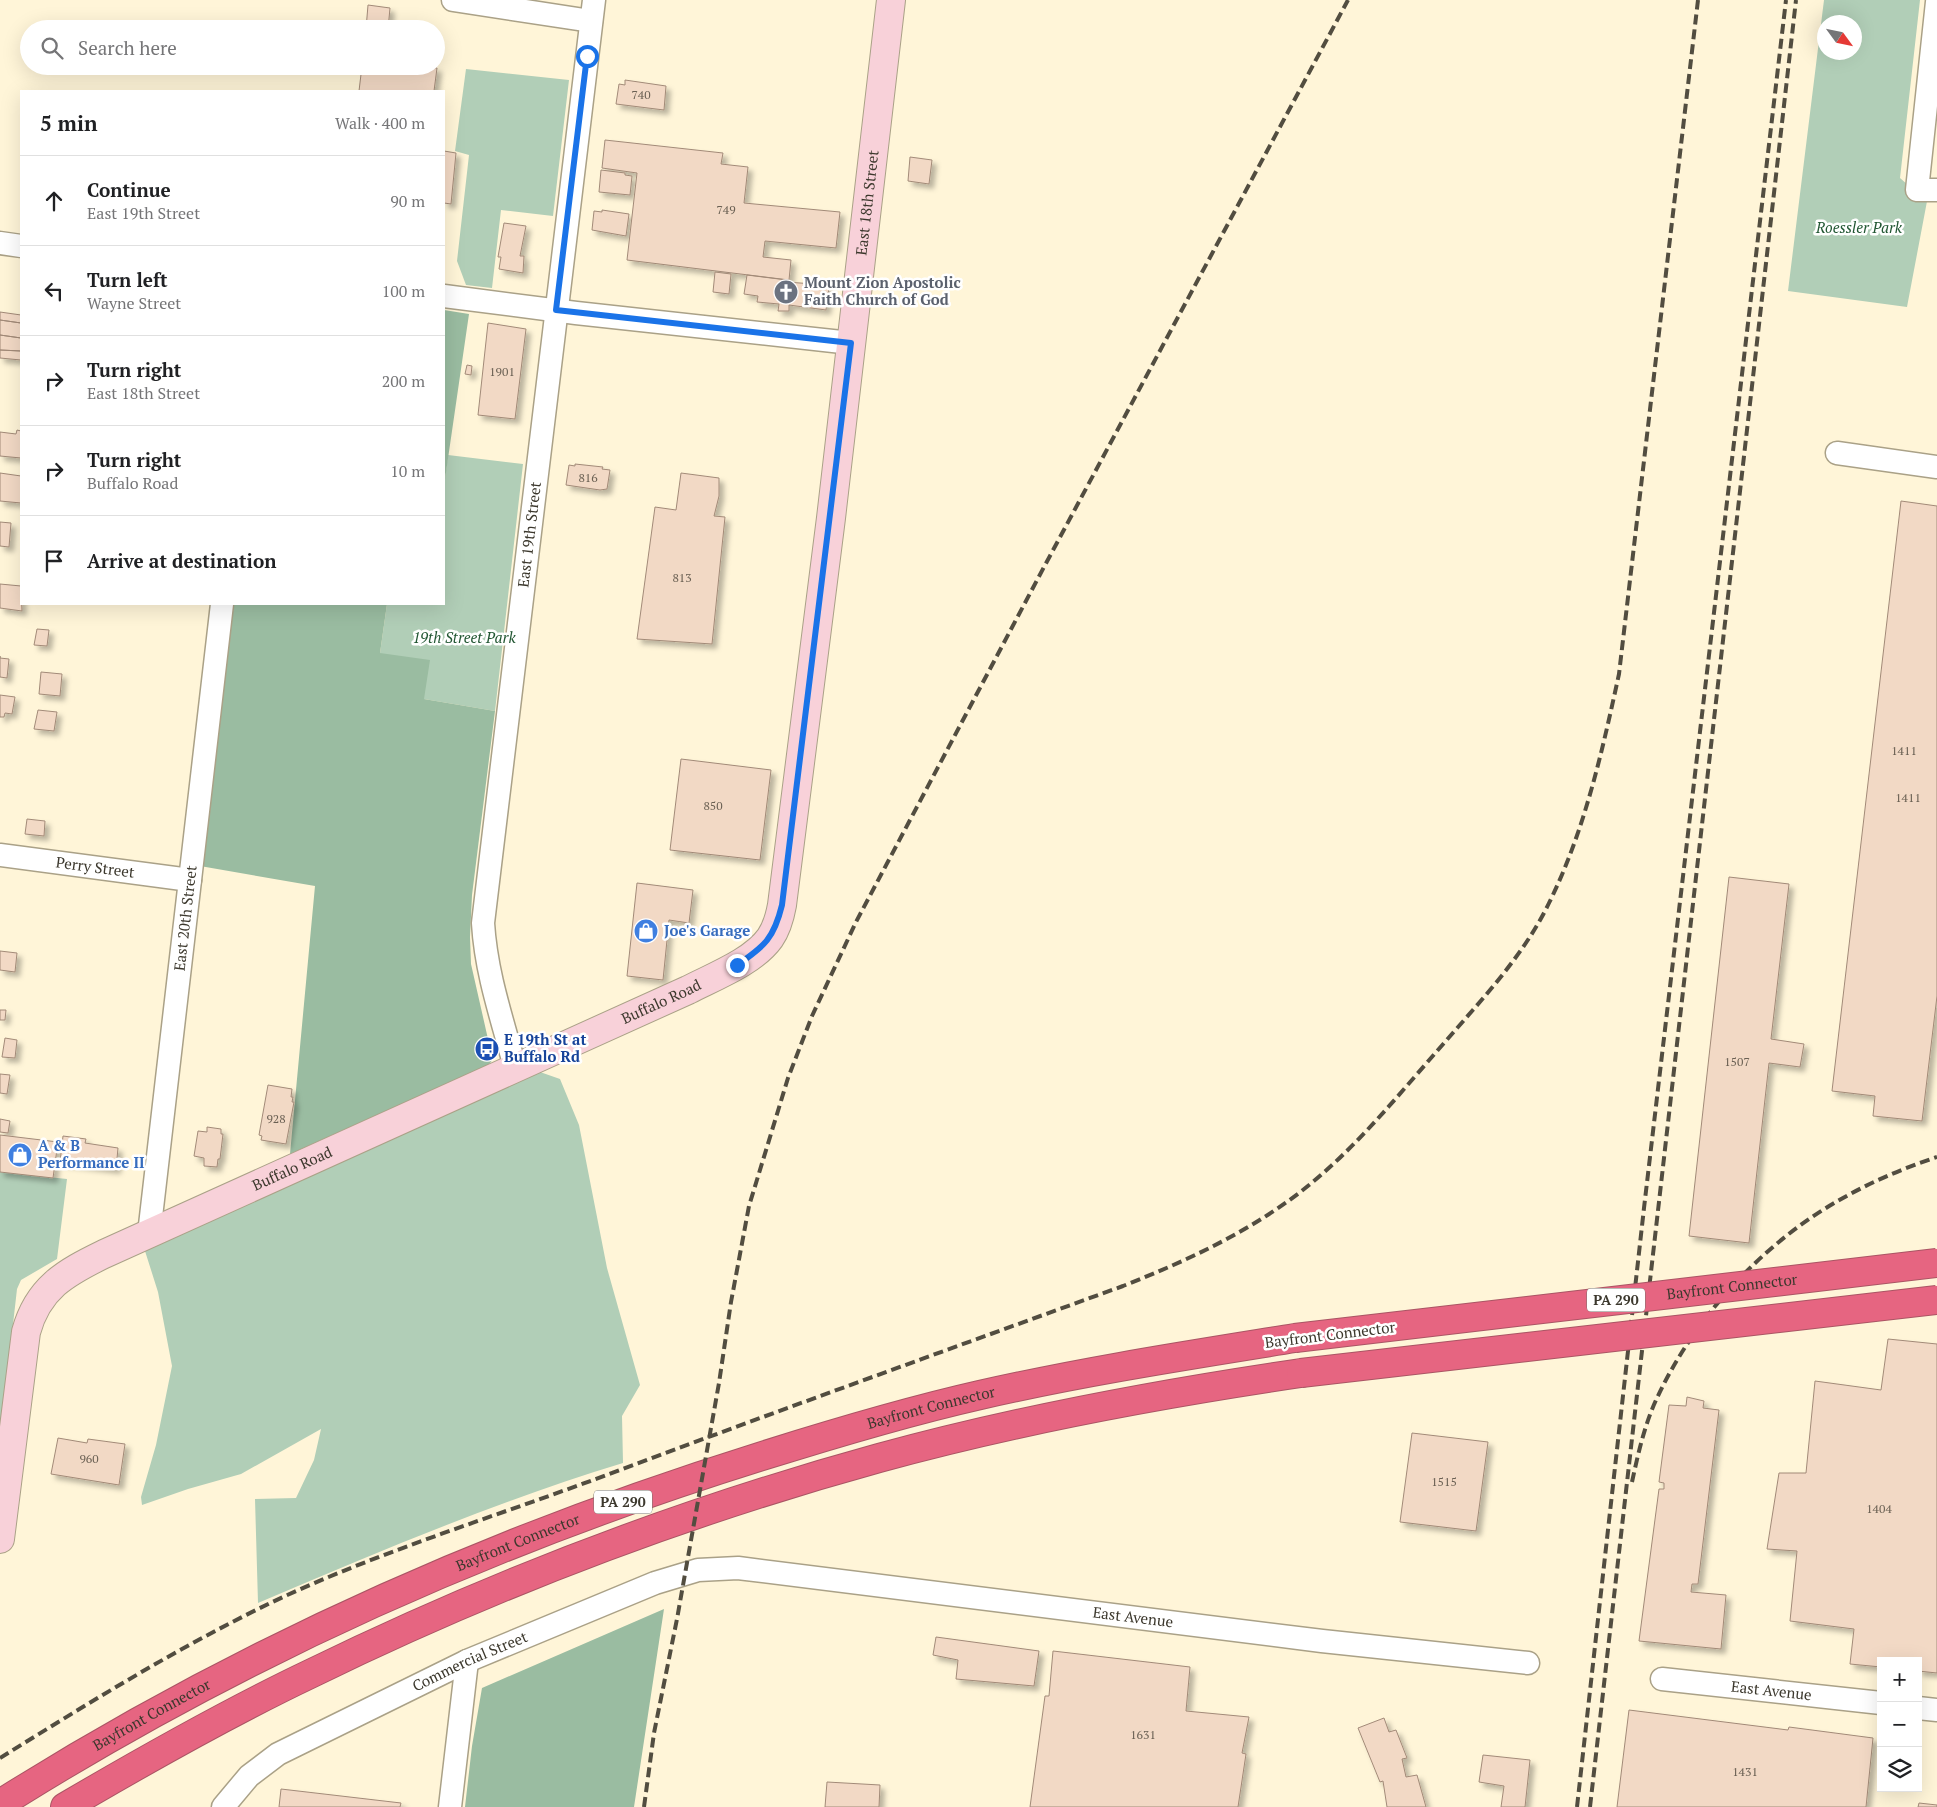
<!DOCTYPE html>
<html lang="en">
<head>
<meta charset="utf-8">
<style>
	:root { --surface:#fff; --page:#f6f6f6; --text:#202124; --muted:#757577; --line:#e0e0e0 }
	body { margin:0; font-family:"PT Serif",serif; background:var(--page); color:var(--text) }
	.controls { position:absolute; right:15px; bottom:15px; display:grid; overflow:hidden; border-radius:0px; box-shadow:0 5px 20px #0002 }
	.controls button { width:45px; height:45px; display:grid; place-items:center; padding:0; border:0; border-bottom:1px solid var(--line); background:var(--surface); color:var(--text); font:25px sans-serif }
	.compass { position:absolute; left:1817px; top:15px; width:45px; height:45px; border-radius:50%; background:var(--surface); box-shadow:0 5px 20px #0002; rotate:123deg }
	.stop { position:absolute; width:15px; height:15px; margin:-11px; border:4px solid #1a73e8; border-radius:50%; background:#fff }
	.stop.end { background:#1a73e8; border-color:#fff; box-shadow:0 1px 5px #0008 }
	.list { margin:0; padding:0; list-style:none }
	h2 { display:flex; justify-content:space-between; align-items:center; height:65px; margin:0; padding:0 20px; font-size:21px }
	h2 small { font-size:16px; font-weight:400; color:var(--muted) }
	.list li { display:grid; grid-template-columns:32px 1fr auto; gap:15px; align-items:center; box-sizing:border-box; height:90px; padding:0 20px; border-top:1px solid var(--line) }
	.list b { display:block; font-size:19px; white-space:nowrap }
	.list p { margin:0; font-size:16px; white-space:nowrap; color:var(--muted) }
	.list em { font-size:16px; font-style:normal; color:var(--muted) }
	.icon { flex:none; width:28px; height:28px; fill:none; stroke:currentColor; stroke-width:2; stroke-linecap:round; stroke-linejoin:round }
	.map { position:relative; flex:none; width:1937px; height:1807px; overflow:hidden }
	.search { position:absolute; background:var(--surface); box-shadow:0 5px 20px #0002; left:20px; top:20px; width:425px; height:55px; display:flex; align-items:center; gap:12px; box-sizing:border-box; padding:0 18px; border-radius:28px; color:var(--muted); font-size:19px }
	.panel { position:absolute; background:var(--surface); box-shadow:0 5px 20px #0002; left:20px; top:90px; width:425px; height:515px; border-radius:0px }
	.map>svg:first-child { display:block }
</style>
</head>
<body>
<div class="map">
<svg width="1937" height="1807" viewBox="0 0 1937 1807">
	<defs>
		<filter id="shadow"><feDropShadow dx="4.5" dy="4.5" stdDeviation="2.5" flood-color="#0004"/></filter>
	</defs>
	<rect width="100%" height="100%" fill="#fff5d8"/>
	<path fill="#b1ceb7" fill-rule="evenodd" d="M1824,0H1920L1900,178L1917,193L1928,196L1907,307L1788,291ZM1824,22H1854V52H1824Z
		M466,69L569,80L553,216L501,210L492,288L466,285L457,261L469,155L455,151Z
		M448,455L523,464L495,711L424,699L380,653L387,604H444V486Z
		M540,1072L560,1079L579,1125L607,1268L640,1385L622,1416L623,1463C498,1501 378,1552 258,1603L255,1499L296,1498L314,1460L321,1429L241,1474L188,1489L142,1505L141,1497L156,1445L172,1366L158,1292L145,1251L279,1188Z
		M0,1172L67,1179L57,1259L21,1280L17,1289L0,1439Z"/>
	<path fill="#9abca1" d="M444,310L469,314L444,486Z
		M234,604H387L380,653L430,660L424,699L495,711L472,895L470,937L471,964L488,1039L494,1053L491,1062L488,1065L290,1154L315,886L200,866Z
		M664,1609L634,1807H465L472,1746L482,1688Z"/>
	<path fill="#f2d9c5" stroke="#a28a78" filter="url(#shadow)" d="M368,5L390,8L388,29H366Z
		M362,66H405L404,70L415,72L416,66L437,68L434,91H359Z
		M625,80L666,86L664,110L616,104L619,84L625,85Z
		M605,140L723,153L721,164L748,167L744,203L840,212L836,248L765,241L763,257L791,260L789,280L627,260L637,173L602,168Z
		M444,151L456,153L451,204L444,203Z
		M910,157L932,160L929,184L908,181Z
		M601,170L625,173V175L632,176L630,195L599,192Z
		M602,210L629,214L626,236L592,230L594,211L602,212Z
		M504,223L526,226L520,256H524L523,273L499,269L501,257H498Z
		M715,272L731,274L729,294L713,292Z
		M747,275L787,280L786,282L828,285L827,287H829L826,310L789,305V311H778L779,304L757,302L758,296L744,294Z
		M0,312L21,315V323L0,320Z
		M0,320L21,323V338L0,335Z
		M488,323L526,329L515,419L478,415Z
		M0,335L21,338V351L0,350Z
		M0,350L21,351V360L0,358Z
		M467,365L472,366L471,375L465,374Z
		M17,430L21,431V458L0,456V432L16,434Z
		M575,464L603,467L602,469L610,470L607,489L600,490L566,485L569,465L575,466Z
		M0,473L21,476V503L0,501Z
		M681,473L719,478V496L714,516L725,517L712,644L637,639L655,507L676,510Z
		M1901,501L1937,506V996L1922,1121L1873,1116L1875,1096L1832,1091Z
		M0,522L11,523L9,547L0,546Z
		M0,584L21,586L22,611L0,608Z
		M37,629L49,630L47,646L34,645Z
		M0,656V658L9,659L7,678L0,677Z
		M41,672L62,674L60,696L39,694Z
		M0,695L15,697L12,714L5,713L4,717H0Z
		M38,710L57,712L54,731L34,729Z
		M681,759L771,770L760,860L670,850Z
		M27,819L45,821L44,836L25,834Z
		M1729,877L1789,884L1771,1039L1804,1044L1800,1067L1769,1063L1749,1243L1689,1236Z
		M637,883L693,890L689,923L669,920L663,980L627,976Z
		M0,951L17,953L15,972L0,970Z
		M0,1010H6L5,1020H0Z
		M5,1038L17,1040L15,1058L2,1057Z
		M0,1074L10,1075L7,1094L0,1093Z
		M268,1085L292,1089L291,1097H293L292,1102H294L286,1144L261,1140L262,1136L259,1135Z
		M0,1119L10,1121L8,1133L0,1132Z
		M207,1127L221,1129V1134H223L220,1159H218L217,1167L204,1166V1158L194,1156L198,1131L207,1132Z
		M0,1135L58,1142L53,1178L0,1172Z
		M63,1136L86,1139L85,1143L118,1148L116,1169L60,1162Z
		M1888,1339L1937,1344V1673L1918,1671V1661H1881V1667L1850,1664L1854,1629L1790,1621L1797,1551L1767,1549L1779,1473H1806L1815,1381L1881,1390Z
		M1687,1397L1704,1401L1703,1408L1719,1410L1698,1584H1692L1691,1592L1726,1595L1721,1649L1639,1641L1659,1489H1664V1483L1659,1482L1669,1405L1686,1406Z
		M1412,1433L1488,1442L1476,1531L1400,1522Z
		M58,1438L87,1443L88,1439L125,1444L119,1485L51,1474Z
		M936,1637L1039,1651L1034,1686L956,1679L958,1660L933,1655Z
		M1053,1651L1190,1667L1186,1711L1249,1717L1242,1753L1246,1754L1238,1807H1030L1045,1696H1049Z
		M1629,1710L1788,1730L1789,1727L1873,1738L1866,1807H1617Z
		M1384,1718L1389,1732L1396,1730L1407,1758L1402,1759L1406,1777L1417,1775L1426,1807H1387L1383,1781L1380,1782L1358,1728Z
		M1483,1755L1530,1760L1525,1807H1501L1504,1786L1479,1782Z
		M827,1782L880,1785L879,1807H825Z
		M281,1789L401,1803L400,1807H279Z
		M1919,1803L1937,1805V1807H1918Z"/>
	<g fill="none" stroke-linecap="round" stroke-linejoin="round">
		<defs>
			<g id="street">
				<path d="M453,0L591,21"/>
				<path d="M1937,2L1917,190H1937"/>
				<path d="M0,243L21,246"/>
				<path d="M444,296L576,313L851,343"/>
				<path d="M1837,453L1937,467"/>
				<path id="s1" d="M0,855L190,880"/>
				<path id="s2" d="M515,1067C502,1019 486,973 483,923L594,0"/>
				<path id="s3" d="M149,1234L222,604"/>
				<path id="s4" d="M1662,1679L1881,1703"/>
				<path d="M1918,1708L1937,1710"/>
				<path id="s5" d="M223,1807L249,1776L278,1754L467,1661L655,1583L698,1570L738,1568L1322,1641L1528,1663"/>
				<path d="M450,1807L467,1661"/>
			</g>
			<g id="secondary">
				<path id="s6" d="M0,1539L26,1332C38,1288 65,1273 104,1254L688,990C713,977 753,962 770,938C777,928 780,916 782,905L831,518L891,0"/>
			</g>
			<g id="highway">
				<path id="s7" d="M0,1804C236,1655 493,1540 759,1457C832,1434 905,1412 980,1395C1085,1371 1190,1355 1295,1338"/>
				<path d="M65,1807C145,1760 226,1714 310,1674C492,1585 683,1512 879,1458C1017,1420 1158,1394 1301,1373"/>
			</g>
		</defs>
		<use href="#street" stroke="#aaa187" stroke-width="25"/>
		<use href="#secondary" stroke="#aaa187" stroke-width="30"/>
		<use href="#highway" stroke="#aa5564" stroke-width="30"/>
		<use href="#street" stroke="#fff" stroke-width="22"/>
		<use href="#secondary" stroke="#f8d1d9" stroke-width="28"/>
		<use href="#highway" stroke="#e66581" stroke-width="28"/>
		<path stroke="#524d40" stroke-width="4" stroke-dasharray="10 5" stroke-linecap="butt" d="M1632,1482C1638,1454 1645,1423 1657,1398C1695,1316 1765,1241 1843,1198C1873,1181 1904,1168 1937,1157
			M0,1758C92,1701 185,1643 283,1597C383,1551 490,1518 593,1480C769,1414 947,1350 1123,1286C1186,1261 1245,1234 1299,1193C1354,1151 1399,1094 1445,1042C1483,998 1524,955 1549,903C1585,830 1602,752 1619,674L1698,0
			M644,1807L654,1733L677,1619L719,1383L731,1302L749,1206L788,1078L812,1016L856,922L1044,567L1348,0
			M1577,1807L1644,1208L1786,0
			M1590,1807L1796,0"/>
		<defs>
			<g id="highway-bridge">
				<path id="s8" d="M1295,1338L1937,1263"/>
				<path d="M1301,1373L1937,1300"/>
			</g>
		</defs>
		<use href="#highway-bridge" stroke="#aa5564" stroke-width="30" stroke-linecap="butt"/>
		<use href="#highway-bridge" stroke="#e66581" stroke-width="28"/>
	</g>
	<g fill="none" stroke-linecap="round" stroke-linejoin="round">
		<path stroke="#1a73e8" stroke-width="6" d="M587,56L556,310L851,343L782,905C774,938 765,946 737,965"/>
	</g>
	<defs>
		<symbol id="church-disc" viewBox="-11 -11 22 22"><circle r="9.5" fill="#6b7280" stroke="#fff"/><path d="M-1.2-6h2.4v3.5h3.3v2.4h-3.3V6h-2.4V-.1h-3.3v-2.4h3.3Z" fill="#fff"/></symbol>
		<symbol id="shop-disc" viewBox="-11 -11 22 22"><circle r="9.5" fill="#3f7fe0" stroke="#fff"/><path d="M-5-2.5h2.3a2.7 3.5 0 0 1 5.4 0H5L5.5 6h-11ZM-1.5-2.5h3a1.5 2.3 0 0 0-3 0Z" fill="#fff"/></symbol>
		<symbol id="bus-disc" viewBox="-11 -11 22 22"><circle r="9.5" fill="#1a4fb4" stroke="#fff"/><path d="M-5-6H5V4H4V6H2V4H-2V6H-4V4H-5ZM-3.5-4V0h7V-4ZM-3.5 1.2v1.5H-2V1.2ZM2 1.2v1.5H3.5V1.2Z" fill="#fff"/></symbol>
	</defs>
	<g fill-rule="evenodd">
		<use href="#church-disc" x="772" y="278" width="28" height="28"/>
		<use href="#shop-disc" x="632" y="917" width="28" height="28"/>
		<use href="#bus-disc" x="473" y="1035" width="28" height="28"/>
		<use href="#shop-disc" x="6" y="1141" width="28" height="28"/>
	</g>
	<g text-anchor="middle" stroke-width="5" stroke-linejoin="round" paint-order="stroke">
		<g font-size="12" fill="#6a6053">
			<text x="641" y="99">740</text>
			<text x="726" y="214">749</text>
			<text x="502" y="376">1901</text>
			<text x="588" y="482">816</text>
			<text x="682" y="582">813</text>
			<text x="1904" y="755">1411</text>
			<text x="1908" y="802">1411</text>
			<text x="713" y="810">850</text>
			<text x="1737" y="1066">1507</text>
			<text x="276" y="1123">928</text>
			<text x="89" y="1463">960</text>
			<text x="1444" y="1486">1515</text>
			<text x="1879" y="1513">1404</text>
			<text x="1143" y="1739">1631</text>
			<text x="1745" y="1776">1431</text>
		</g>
		<g fill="#fff" stroke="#76746c" stroke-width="1">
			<rect x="1587" y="1288.5" width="58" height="23" rx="4"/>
			<rect x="594" y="1490.5" width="58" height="23" rx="4"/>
		</g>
		<g font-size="14" font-weight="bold" fill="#3c382d">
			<text x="1616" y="1305">PA 290</text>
			<text x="623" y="1507">PA 290</text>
		</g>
		<g font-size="15" fill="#3c382d" stroke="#fff">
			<text dy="5" stroke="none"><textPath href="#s6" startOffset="1805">East 18th Street</textPath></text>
			<text dy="5" stroke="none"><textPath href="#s2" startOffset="539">East 19th Street</textPath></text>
			<text dy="5" stroke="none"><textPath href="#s1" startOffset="96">Perry Street</textPath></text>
			<text dy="5" stroke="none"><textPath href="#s3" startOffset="318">East 20th Street</textPath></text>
			<text dy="5" stroke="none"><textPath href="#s6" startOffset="935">Buffalo Road</textPath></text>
			<text dy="5" stroke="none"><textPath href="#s6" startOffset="530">Buffalo Road</textPath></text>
			<text dy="5" stroke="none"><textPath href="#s8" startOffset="440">Bayfront Connector</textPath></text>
			<text transform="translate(1330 1335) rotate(-7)" y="5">Bayfront Connector</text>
			<text dy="5" stroke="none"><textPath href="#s7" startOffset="1016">Bayfront Connector</textPath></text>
			<text dy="5" stroke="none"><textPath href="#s7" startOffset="581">Bayfront Connector</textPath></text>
			<text dy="5" stroke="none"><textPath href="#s5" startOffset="974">East Avenue</textPath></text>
			<text dy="5" stroke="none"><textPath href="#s5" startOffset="290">Commercial Street</textPath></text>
			<text dy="5" stroke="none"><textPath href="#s4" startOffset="110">East Avenue</textPath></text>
			<text dy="5" stroke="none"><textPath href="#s7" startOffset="176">Bayfront Connector</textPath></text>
		</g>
		<g font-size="15" font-style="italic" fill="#225733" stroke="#fff">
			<text x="1859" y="233">Roessler Park</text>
			<text x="464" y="643">19th Street Park</text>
		</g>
		<g font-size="15" font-weight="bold" fill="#5b616d" stroke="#fff" text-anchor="start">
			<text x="804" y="288">Mount Zion Apostolic<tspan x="804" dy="17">Faith Church of God</tspan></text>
		</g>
		<g font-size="15" font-weight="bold" fill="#366cbe" stroke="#fff" text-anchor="start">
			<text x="664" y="936">Joe's Garage</text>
			<text x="38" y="1151">A &amp; B<tspan x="38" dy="17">Performance II</tspan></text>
		</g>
		<g font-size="15" font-weight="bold" fill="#164399" stroke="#fff" text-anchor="start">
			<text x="504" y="1045">E 19th St at<tspan x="504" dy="17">Buffalo Rd</tspan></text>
		</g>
	</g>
</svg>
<div class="controls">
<button>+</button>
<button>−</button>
<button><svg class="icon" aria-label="layers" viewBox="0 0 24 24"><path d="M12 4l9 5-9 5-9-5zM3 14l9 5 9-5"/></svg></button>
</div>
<svg class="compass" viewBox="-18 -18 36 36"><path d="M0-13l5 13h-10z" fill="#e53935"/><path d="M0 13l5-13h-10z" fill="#757577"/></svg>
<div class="stop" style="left:587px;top:56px"></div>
<div class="stop end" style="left:737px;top:965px"></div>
<div class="search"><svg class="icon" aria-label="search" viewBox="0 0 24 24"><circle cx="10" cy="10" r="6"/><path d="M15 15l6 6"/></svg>Search here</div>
<section class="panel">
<h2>5 min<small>Walk · 400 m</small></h2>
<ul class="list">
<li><svg class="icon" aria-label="ahead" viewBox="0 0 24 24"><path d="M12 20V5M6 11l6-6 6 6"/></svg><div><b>Continue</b><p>East 19th Street</p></div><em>90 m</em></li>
<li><svg class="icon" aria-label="left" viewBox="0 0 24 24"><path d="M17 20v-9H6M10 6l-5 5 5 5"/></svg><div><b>Turn left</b><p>Wayne Street</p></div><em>100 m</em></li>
<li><svg class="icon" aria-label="right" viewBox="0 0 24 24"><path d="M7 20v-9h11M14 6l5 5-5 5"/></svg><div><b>Turn right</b><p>East 18th Street</p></div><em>200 m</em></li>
<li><svg class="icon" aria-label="right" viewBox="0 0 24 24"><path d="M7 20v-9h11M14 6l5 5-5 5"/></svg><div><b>Turn right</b><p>Buffalo Road</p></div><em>10 m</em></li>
<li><svg class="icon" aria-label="arrive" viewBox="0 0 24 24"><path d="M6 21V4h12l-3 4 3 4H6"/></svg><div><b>Arrive at destination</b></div></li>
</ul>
</section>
</div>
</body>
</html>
